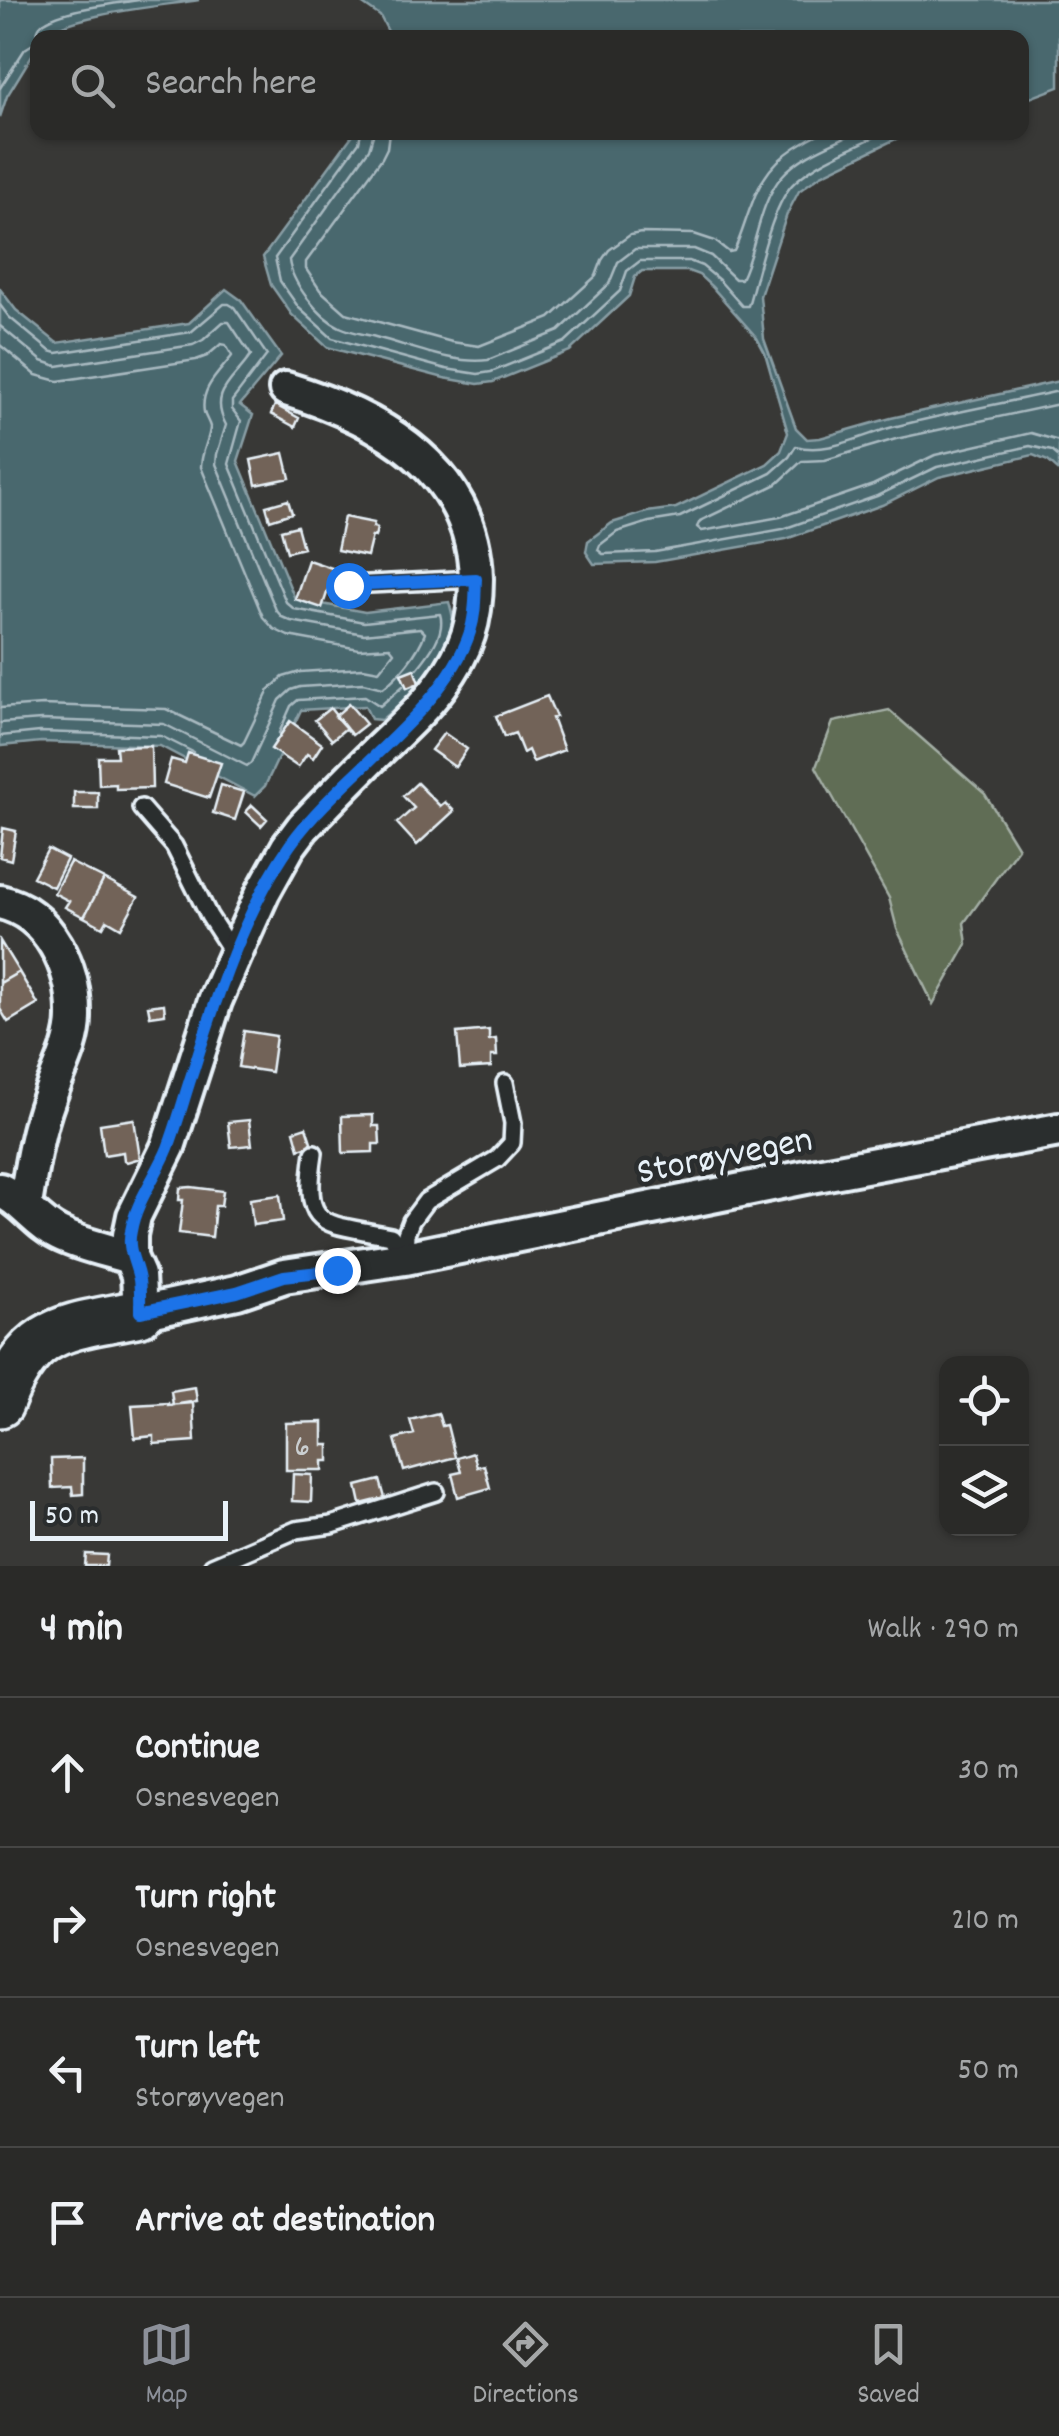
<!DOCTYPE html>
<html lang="en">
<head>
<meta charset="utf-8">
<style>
	:root { --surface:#2a2a28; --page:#363634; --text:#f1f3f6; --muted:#a5a7a8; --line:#464645; --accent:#8c9099 }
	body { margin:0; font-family:Dekko,sans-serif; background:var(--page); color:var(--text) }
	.controls { position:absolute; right:30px; bottom:30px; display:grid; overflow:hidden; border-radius:20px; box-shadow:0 2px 8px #0004 }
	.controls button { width:90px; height:90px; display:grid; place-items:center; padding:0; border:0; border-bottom:2px solid var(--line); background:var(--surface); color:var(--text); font:50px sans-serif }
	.scale { position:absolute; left:30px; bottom:25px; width:198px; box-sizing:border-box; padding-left:10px; border:5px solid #e8f1f8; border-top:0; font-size:28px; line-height:35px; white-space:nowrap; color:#e8f1f8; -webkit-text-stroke:8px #2a2d2e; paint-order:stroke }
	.stop { position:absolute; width:30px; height:30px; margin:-22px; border:8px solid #1a73e8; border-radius:50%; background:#fff }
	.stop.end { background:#1a73e8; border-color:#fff; box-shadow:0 2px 10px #0008 }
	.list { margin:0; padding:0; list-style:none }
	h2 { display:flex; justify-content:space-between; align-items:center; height:130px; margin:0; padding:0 40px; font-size:42px }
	h2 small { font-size:32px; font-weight:400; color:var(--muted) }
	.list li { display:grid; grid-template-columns:65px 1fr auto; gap:30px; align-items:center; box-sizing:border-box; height:150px; padding:0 40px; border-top:2px solid var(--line) }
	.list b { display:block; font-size:38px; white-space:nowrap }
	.list p { margin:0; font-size:32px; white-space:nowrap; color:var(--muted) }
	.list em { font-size:32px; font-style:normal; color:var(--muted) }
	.icon { flex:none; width:55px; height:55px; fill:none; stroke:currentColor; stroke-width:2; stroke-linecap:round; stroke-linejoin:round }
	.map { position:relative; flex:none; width:1059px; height:1566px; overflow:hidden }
	.search { position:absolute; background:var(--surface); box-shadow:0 2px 8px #0004; left:30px; right:30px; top:30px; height:110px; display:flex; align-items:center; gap:25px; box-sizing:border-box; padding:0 35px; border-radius:20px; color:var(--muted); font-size:38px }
	.sheet { height:730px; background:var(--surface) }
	nav { display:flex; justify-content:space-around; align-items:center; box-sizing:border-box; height:140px; border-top:2px solid var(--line); background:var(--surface); font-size:28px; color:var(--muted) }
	nav a { display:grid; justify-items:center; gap:5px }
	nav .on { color:var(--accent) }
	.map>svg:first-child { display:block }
</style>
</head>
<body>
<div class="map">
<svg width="1059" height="1566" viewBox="0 0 1059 1566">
	<rect width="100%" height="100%" fill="#383836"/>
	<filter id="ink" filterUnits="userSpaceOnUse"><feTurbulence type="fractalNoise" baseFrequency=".01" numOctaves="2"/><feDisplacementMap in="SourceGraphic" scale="20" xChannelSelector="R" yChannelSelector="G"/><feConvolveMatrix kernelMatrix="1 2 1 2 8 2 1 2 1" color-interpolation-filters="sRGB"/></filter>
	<g filter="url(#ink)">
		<path fill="#616d54" stroke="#a4afa6" stroke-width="2.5" d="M889,710L985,794L1018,848L964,923L967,944L933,1004L897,929L889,898L816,767L833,722Z"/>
		<path fill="#4a676e" stroke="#899ea5" stroke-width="2.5" d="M0,0H199C163,6 66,14 44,37L38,38L37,47L7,96L0,117Z
			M357,0H1059V87L1022,101V38L391,37L380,16Z
			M354,133H908L821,175L799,191L787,214L760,296L764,339L796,428L807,439L820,438L891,418L1059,381V471L1048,461L1033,455L939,477L882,505L786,539L655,562L594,564L586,552L588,541L612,523L647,512L676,508L767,464L781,451L788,433L765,353L757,338L712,287L699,275L688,271H642L635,277L629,296L570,351L493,382L478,384L444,378L327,347L292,315L271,285L263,257Z
			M0,289L16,310L57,343L189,323L226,289L241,300L281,356L240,405L253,415L238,461L295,599L365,612L449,602C451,610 454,617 453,626C444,664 409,696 381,720L371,719L365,706L301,710L265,786L255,796L160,746L41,742L0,746Z"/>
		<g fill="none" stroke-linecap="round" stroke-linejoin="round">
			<path stroke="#a9bac1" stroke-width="2.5" d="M0,88L25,49L36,42C37,35 36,31 40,26C55,9 115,4 138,0
				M361,132L359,142L275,258L280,281L299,308L332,338L446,369L478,374L491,372L565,342L620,291L627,271L640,261H689L702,266L719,280L742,306H748C757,277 772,202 795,182C820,159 855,147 885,132
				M374,132L369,149L289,260C291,282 319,318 340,327C352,333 367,334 379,338C410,346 456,365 488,360L559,331L609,284L618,262L635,249H694L711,256L735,279H741C757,247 758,204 782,176C800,155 832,144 856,132
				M389,132L387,148L382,158L306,262V269L320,290L346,313L452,342L479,346L550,318L596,276L602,260L609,250L630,235L641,233L694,234L715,241L729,252L734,251C741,237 745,221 751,206C764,167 786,150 822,132
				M0,305L9,317L50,351L57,353L191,332L224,304H229L234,307L267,355L232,401V409L241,421L229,464L286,602L294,609L364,622L440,614C446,633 429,654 417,669
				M0,326L42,361L57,366L193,345L203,340L223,322H229L251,355C234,381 208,392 226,425L217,454L216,464L276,610L282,617L291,621L364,634L420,628L425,633C418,653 399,676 383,688L363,683L300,687L291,690L280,700L251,763L247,766L164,724L41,720L0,723
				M0,345L36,375L58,381L196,360L207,356L221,344L226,345L232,356C219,373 200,388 204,412C205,417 209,422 210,427C210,438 201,452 201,467L263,617L274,629L288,636L359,649L390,647L394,652L379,671L363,668L300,672L283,677L269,690L244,742L241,745L166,709L42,705L0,708
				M1059,391C1004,403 948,413 893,427C863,435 826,455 796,446L789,457L771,473L680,517L649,522L617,532L600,545L598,550L603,554L655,552L783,529L877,496L937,467L1030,446L1052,451L1059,457
				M1059,404L896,439L825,460L802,461L777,484L700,521L697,527L702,531L780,517L873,485L935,455L1031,433L1059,441
				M279,733L291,706L298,700L365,696L380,706L403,686
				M0,736L40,732L161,736L193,752"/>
		</g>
		<path fill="#726458" stroke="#e8f1f8" stroke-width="2.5" d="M275,405L299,418L295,427L271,414Z
			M284,453L290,478L256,485L251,460Z
			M288,500L292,513L270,520L266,506Z
			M344,517L374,523L373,527L377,528L375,537L372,536L367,556L337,550Z
			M297,526L303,548L287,552L281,530Z
			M308,560L335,569L322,608L295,599Z
			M414,669L419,683L407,688L401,674Z
			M547,696L556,717L552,718L564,750L533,762L528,750L523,753L515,733L504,737L496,716Z
			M349,704L366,724L352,735L335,716Z
			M330,708L346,728L332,740L315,720Z
			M290,721L322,744L313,758L307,754L298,767L271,749Z
			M444,733L467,749L455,767L431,750Z
			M151,746L152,788L116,789V784L99,785L98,757H117L116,747Z
			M188,753L221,763L209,798L164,784L171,759L185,763Z
			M417,783L440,806L445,802L454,811L417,845L397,823L414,808L403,796Z
			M221,785L244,792L235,820L213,813Z
			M74,792H98V809H74Z
			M252,805L267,819L261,826L246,812Z
			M3,828L16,831L11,860L0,857Z
			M48,849L67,859L53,887L33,877Z
			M70,862L104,879L84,917L65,907L69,901L54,893Z
			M104,879L138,897L121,928L107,920L103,927L84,917Z
			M0,941L19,972L0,983Z
			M19,972L38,1004L8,1022L0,1009V983Z
			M164,1004L165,1014L150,1016L148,1006Z
			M489,1030V1040L496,1039L497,1056H491V1067L460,1069L457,1033Z
			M244,1031L276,1036L271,1072L238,1067Z
			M373,1115V1126H379L380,1144H373V1152L343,1153L342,1116Z
			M134,1119L140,1158L127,1162L124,1160L123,1152L104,1155L100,1124Z
			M249,1120L252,1145L231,1147L228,1122Z
			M306,1127L312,1145L299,1149L294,1131Z
			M191,1187L223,1191L221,1206H215L212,1237L179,1233L183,1200H179L180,1188Z
			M280,1195L283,1221L253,1225L250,1199Z
			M195,1387L197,1401L173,1405L171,1391Z
			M168,1403V1405L193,1403L195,1441L154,1444V1436L135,1438L132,1405Z
			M438,1413L442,1426L447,1425L455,1457L404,1471L395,1439L414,1434L410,1420Z
			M323,1422V1445H329V1461H323V1470H286V1423Z
			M473,1453L477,1467L484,1465L490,1488L458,1497L452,1474L461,1472L457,1458Z
			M83,1458V1494L73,1495L72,1487L52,1488L51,1459Z
			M293,1474L312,1475L311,1502L292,1501Z
			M380,1480L385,1498L361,1504L357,1486Z
			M86,1554L107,1555L106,1566H85Z"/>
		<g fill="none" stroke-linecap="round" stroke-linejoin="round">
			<defs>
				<path id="lane" d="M348,585L476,579
					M141,808L174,846L209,916L235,956
					M314,1153C302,1232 324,1222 391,1236L405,1258
					M405,1258L406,1234L411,1221L426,1201L497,1159L512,1143L513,1123L505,1083
					M212,1566L296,1530L332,1525L436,1492"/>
				<path id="street" d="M286,389C379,417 474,469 476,579C476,621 467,650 441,685C423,709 400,730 378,751C352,776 328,801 303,827L288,847L263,892L245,932L215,1001L168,1147L134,1216L130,1235V1257L138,1275L140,1313L237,1292L284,1276L405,1258L806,1177L1059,1130
					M0,902C50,913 75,969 74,1017C74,1045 58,1072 49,1098C36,1133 31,1169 25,1205
					M0,1190C24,1201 36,1223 59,1234C81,1245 107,1250 130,1257"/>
				<path id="secondary" d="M0,1404C31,1324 64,1329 140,1313"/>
			</defs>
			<use href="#lane" stroke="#e8f1f8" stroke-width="22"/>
			<use href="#street" stroke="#e8f1f8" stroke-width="40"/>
			<use href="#secondary" stroke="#e8f1f8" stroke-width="52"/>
			<use href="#lane" stroke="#2a2d2e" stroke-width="15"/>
			<use href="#street" stroke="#2a2d2e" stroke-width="32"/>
			<use href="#secondary" stroke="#2a2d2e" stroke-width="45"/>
		</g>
	</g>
	<g fill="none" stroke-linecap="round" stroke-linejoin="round" filter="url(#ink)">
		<path stroke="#1a73e8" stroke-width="12" d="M337,1270L284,1276L237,1292L140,1312C140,1300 141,1286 138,1275C134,1259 127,1248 131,1231C136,1201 157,1175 168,1148C178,1122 185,1094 194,1068C216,997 247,906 290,845C339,775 444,713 470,632C476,614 475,597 476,579L348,585"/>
	</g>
	<g text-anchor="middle" stroke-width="9" stroke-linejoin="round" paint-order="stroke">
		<g font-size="32" fill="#caced0">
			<text x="302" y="1455">6</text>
		</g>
		<g font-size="38" fill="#e8f1f8" stroke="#2a2d2e">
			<text transform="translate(724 1153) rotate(-11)" y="13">Storøyvegen</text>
		</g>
	</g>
</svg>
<div class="controls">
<button><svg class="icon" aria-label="locate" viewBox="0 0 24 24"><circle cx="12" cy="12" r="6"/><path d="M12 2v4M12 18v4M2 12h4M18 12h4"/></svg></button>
<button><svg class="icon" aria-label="layers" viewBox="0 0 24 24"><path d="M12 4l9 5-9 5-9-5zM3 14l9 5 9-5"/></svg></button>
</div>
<div class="scale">50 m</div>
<div class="stop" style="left:348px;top:585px"></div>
<div class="stop end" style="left:337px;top:1270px"></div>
<div class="search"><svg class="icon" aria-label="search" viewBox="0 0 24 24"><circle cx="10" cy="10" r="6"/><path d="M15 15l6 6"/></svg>Search here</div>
</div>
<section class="sheet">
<h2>4 min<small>Walk · 290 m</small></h2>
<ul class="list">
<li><svg class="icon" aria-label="ahead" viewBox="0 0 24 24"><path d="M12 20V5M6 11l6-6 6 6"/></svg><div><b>Continue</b><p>Osnesvegen</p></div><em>30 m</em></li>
<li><svg class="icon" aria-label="right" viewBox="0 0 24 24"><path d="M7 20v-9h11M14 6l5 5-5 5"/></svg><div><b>Turn right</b><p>Osnesvegen</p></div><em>210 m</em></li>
<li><svg class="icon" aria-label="left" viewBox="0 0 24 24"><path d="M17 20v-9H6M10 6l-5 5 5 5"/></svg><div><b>Turn left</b><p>Storøyvegen</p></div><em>50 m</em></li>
<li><svg class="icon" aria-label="arrive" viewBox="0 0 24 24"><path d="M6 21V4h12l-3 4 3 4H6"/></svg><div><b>Arrive at destination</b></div></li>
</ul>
</section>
<nav>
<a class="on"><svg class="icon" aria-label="map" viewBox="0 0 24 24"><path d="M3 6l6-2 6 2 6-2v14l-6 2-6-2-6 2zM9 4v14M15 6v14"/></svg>Map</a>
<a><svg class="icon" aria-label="directions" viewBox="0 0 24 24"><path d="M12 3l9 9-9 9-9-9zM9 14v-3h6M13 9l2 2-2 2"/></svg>Directions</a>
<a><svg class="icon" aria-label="saved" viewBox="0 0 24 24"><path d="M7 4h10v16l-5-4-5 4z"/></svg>Saved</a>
</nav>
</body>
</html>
